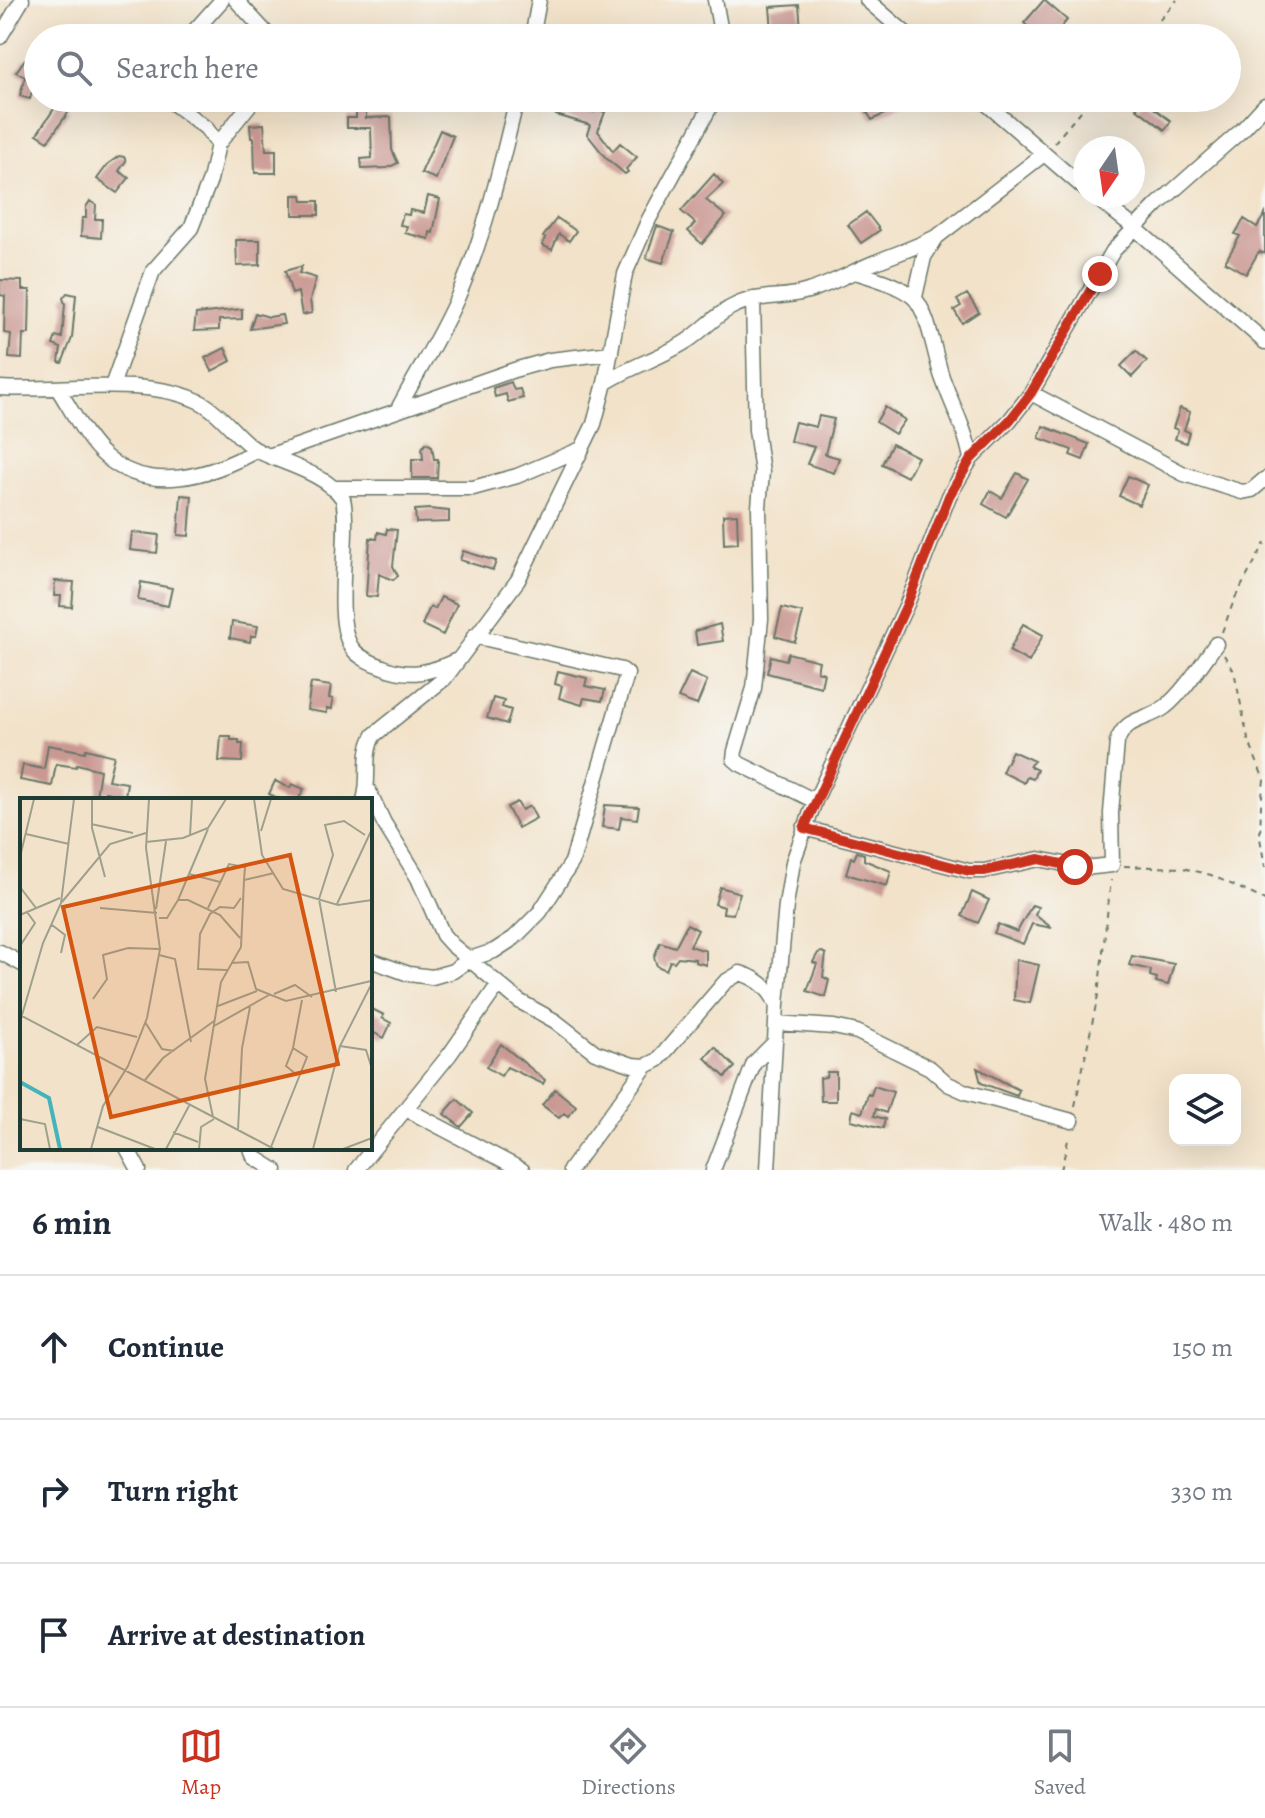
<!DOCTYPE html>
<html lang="en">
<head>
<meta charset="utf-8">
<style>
	:root { --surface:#fff; --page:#f2f2f3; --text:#1f2937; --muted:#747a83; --line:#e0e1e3; --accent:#c8321e }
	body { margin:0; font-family:Alegreya,serif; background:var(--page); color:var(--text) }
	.controls { position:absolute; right:24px; bottom:24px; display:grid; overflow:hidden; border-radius:16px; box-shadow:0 8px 32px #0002 }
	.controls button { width:72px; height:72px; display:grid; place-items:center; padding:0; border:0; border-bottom:2px solid var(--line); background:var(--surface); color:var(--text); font:40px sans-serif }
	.compass { position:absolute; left:1073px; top:136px; width:72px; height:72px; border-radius:50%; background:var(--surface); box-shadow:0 8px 32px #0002; rotate:193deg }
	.stop { position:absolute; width:24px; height:24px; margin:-18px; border:6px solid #c8321e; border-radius:50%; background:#fff }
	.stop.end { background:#c8321e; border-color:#fff; box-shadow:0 2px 8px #0008 }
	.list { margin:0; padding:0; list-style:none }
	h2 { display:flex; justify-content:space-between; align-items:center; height:104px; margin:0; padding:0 32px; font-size:34px }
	h2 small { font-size:26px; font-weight:400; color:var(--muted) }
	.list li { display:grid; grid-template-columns:52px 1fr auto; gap:24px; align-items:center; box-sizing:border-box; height:144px; padding:0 32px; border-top:2px solid var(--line) }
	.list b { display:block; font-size:30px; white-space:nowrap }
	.list em { font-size:26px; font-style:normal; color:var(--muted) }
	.icon { flex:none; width:44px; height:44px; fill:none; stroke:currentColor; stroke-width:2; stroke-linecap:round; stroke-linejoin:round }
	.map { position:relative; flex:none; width:1265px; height:1170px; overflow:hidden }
	.search { position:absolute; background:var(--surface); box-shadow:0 8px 32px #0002; left:24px; right:24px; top:24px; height:88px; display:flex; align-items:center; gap:20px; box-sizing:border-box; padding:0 28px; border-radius:44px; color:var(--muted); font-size:30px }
	.sheet { height:536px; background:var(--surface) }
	nav { display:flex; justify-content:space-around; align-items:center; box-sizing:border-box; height:112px; border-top:2px solid var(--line); background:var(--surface); font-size:22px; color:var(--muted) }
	nav a { display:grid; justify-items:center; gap:4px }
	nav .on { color:var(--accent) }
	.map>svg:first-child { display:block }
</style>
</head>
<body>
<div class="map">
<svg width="1265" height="1170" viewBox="0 0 1265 1170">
	<rect width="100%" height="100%" fill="#f6f6f2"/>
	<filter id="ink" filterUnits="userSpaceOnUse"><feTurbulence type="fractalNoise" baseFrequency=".0125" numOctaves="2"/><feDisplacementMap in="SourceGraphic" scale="16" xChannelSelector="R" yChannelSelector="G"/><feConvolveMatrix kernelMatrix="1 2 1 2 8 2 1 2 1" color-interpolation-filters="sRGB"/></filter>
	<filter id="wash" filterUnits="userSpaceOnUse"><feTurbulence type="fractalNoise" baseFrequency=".006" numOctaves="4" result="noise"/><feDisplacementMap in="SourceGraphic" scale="32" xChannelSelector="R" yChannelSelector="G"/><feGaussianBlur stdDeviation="1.8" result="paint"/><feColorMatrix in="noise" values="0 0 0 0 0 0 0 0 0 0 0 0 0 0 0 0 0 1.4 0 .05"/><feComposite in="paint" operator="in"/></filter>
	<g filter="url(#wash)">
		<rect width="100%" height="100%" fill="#f2e2c9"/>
		<g id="blocks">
			<path fill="#ca9893" d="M1044,0L1067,20L1058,31L1066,38H1040L1024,23Z
				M799,5L801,29L772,31L770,7Z
				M25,59L38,67L30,99L20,96L25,77L16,72Z
				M356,98H366V118L391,117L392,150L398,163L387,168L362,169L361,159L372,158L371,128H347V118H356Z
				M858,98H893L901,106L872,120Z
				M1144,101L1171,121L1165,130L1136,108Z
				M560,102L594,112L596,109L605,112L598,131L613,151L620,143L637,157L626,169L628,172L625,174L606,158L587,134L590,125L556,115Z
				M58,103L70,110L48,141L37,134Z
				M264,124L266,150H276V173H255L254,138H251L250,125Z
				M440,130L453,136L436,179L421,173Z
				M119,156L124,157L126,161L119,171L129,178L117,193L97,179L108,164Z
				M714,174L723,184L706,200L726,216L702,244L688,231L695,223L681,211Z
				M293,195H302L303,201H319V215H293Z
				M428,196L440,199L433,233L430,232L429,239L405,233L407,226L400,225L403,214L409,215L410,210L424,213Z
				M90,201L96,205L95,219H102L101,238L81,236L82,218H86V207Z
				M866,212L880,230L861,243L848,225Z
				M1265,214V254L1259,251L1246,274L1225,262L1240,236L1235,234L1244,219L1257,227Z
				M557,218L576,231L569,241L559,234L552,250L542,245L545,238L543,237Z
				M657,226L674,232L663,263L646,258Z
				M236,240H260V265L237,266Z
				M302,266L299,273L316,278L310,300L312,313L302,315L298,292L292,294L285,271Z
				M0,280L22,281V290H30L29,334H23L22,359L9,358L11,334L4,333L5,296L0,295Z
				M67,293L76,295L72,338L62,363L59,362L61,348L53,345L56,336L62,338L65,304L63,298Z
				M967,294L979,312L962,323L954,310L961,306L957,300Z
				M242,309V319L219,320V330L194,331L196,314Z
				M255,313L269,317L282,315L284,324L250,329Z
				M225,348L231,361L212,371L205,358Z
				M1136,351L1147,361L1132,377L1121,366Z
				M511,382L514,390L520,389L523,398L508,402L506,394L495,397L493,388Z
				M885,407L905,420L895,434L876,422Z
				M1180,408L1190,412L1184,430L1189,432L1186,443L1175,439L1178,430L1173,428Z
				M819,416L834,419L825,454L839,458L834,473L807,464L814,447L790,441L795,422L816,427Z
				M1043,426L1089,444L1083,460L1070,455L1072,450L1039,438Z
				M426,443L432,446L434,459H438L437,478H412V459H423L422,448Z
				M892,444L918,457L907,477L882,464Z
				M1017,473L1028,479L1006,517L983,504L990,491L1002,498Z
				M1128,476L1148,485L1139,505L1119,496Z
				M181,495L192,496L189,536L178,535Z
				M429,509L449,511V522L416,523L415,510Z
				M737,514L738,543L724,544L723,515Z
				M387,529L397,530L393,566L398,576L393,580L379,574L377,597L366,596L370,538L377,539L378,532L386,534Z
				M132,532L159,535L157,553L130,550Z
				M463,551L496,561L493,570L460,560Z
				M55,581L74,582L72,607L60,606L61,596H54Z
				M141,582L172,588L168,606L138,600Z
				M441,597L457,604L443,635L422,625L430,607L435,609Z
				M782,608L803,613L795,642L775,636Z
				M232,622L258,626L256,636H251L250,642L230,638Z
				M720,624L723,641L697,645L695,631Z
				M1023,624L1043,635L1029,662L1009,651Z
				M788,653L819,661L817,671L824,673L821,687L767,673L771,656L786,660Z
				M558,671L587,678L585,686L605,690L602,701L584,698L582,705L559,698L562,686L555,684Z
				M690,673L707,681L697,705L678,698Z
				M311,683L331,686L329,698L333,699L332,709L327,708V713L307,710Z
				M493,698L504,701L502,707L511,710L507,724L487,718Z
				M221,736H231V740H239V744H243L242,762L219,761Z
				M48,745L85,752L86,749L114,756L108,780L127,783L125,796L105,792L104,799L96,797L100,770L77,764L76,767L56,764L52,786L20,780L23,765L44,769Z
				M1012,751L1034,761L1029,766L1037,770L1033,779L1027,777L1024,783L1002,772Z
				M275,781L290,788L292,784L304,789L298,800H282L269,794Z
				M517,802L522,810L530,806L536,818L518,828L507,807Z
				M605,805L639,807L637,819L621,817L619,829L602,827Z
				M857,852L864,854V860L891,871L887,886L846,874L851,857L854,859Z
				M720,887L740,893L733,914L723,913L724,907L715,904Z
				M972,892L989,900L978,923L962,916Z
				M1032,905L1038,907L1035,915L1052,928L1032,924L1023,944L994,933L998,924L1017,932Z
				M687,924L698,930L690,946L706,951V965L695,962V959L678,957L674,962L670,961L666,970L657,966L654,957L660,942L675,947Z
				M822,952L826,954L823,977L829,980L825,997L807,991L817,964L813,962L818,953Z
				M1132,956L1174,964L1168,985L1156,982L1157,978L1150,976L1151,970L1129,965Z
				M1016,960L1039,965L1030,1003L1014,1000Z
				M370,1008L384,1015L382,1018L391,1023L384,1038L370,1031Z
				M501,1044L545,1080L543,1084L507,1067L501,1076L486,1067Z
				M715,1047L735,1067L725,1077L705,1058Z
				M977,1068L1019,1090L1017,1096L981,1083Z
				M827,1072H836V1101H821L820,1078L826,1077Z
				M874,1086L893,1092L886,1113L876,1109L874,1116L885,1119L883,1128L851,1120L853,1110L862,1113L868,1094L871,1095Z
				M555,1089L576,1106L568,1116L564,1113L559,1118L542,1105Z
				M457,1099L473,1113L461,1127L444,1114Z"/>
		</g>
	</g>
	<g filter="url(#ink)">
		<use href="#blocks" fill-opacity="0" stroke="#697768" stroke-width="2"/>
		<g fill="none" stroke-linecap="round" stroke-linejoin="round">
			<defs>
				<path id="minor" d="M236,0L271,38
					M715,0L722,38
					M867,0L911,38
					M0,37L22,0
					M188,38L222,0
					M532,38L539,0
					M980,98L1085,189
					M218,144L255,98
					M1094,196L1135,228L1265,342
					M855,272C874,278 896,284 912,296C928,308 935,357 942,377C952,405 966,430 971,459
					M915,297L924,257L936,238
					M753,299L756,430L762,472L759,507L761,619L754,688L735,751L734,759L740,764L815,801
					M605,383C631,366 661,358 687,341C704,330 717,313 736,305C759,294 785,299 808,291C832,284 853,271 876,262C897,253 918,247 938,236L1044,154
					M112,386L153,271L191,228L210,180L218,144L206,128L166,98
					M0,388C61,392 140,376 196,400C222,411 237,440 258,451C284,464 326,473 343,499C351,534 332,620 352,648C359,658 372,663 383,667C409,678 432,672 455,661
					M58,389C71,409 87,441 105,456C149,495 211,476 257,450
					M1031,393L1184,474L1242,492L1252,490L1265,479
					M398,409C418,371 442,334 459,294C486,231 501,165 517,98
					M271,455L514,370L550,360L611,353
					M332,488H473L517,476L579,450
					M368,789L384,823L418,878L443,935L452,945L519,1001L555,1021L595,1052L633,1065L646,1066L658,1060L725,982L740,973C757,978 769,987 776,1003
					M364,800C371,779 362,755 374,735L445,678L518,580L594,424L605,383L625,274L649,219L715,98
					M804,828L969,871H984L1039,859L1084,868L1112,865L1111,813L1117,742C1125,717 1146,721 1165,707C1183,693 1202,663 1216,644
					M0,952L22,964
					M370,960L409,974L432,977L453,971L470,959L494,951L514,938L540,912L572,862L627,674L622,670L474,636
					M776,1023L834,1027L857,1032L930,1068L948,1084L966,1092L1072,1121
					M406,1109L522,1170
					M127,1148L139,1170
					M251,1148L254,1157L275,1170
					M356,1170L450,1054L498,985
					M570,1170L646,1066
					M713,1170L754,1063L775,1042
					M768,1170L777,1004L786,905L793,862L815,801L907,604L949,496L971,459L1010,420L1031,393L1113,251L1157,205L1243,129L1265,105"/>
			</defs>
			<use href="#minor" stroke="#697768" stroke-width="17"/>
			<path stroke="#697768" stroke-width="2" stroke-dasharray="6 6" stroke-linecap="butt" d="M1144,38L1177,0
				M1054,143L1092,98
				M1222,632L1235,598L1265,543
				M1224,655L1234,671L1248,739L1264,780L1261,804L1260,838L1265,867
				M1124,866L1183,868L1211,875L1265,900
				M1075,1106L1098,995L1111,880
				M1061,1170L1069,1136"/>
			<use href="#minor" stroke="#fff" stroke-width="14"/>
		</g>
	</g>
	<g fill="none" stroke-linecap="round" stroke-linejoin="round" filter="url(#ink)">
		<path stroke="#c8321e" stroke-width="10" d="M1075,867L1039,859L984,871H969L804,828L907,604L949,496L971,459L1010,420L1031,393L1100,274"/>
	</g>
	<g transform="translate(20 798)">
		<rect width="352" height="352" fill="#f2e2c9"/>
		<path fill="none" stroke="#44b4bc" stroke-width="4" d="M0,284L29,300L40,351"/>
		<path fill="none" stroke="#9ea08d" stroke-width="2" d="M72,1V30L85,79M234,1L242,57L263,91L318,107L352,102M71,26L113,35M241,33L251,1M6,36L49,46M170,38L172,1M126,44L163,40L188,30L206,1M0,59L14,1M169,76L200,84M0,89L16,110M158,102L188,31M42,104L90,46L126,35M317,106L352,31M80,110L137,115M188,110L209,66L225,69L224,82M136,111L146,43M0,117L40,100M139,120H147L158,102H168L200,117L220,140M32,127L45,137L41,155M0,148L15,125L7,114M139,157L155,161L171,244M211,165L228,164L236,191L266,203L351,183M207,172L178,171L180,136L190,116L200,109L214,110L221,100M316,194L299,101L313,57L305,27L324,23L345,37M254,196L275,187L292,199M73,201L87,181L83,157L108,150L140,151M198,208L237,193M0,217L254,351M0,224L23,145L41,105L54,1M125,224L142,251L154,253M194,228L249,197M57,247L77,229L117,239M320,248L346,252L352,271M273,250L266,268L277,277M125,282L143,260L194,223M193,319L185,281L201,184L221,149L224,82L254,75M0,321L25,326L30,351M78,329L135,351M218,332L222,250L230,209M153,334L178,344M251,349L287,259L273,250L282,202M71,351L83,308L108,268L127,220L140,151L126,50L129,1M146,351L170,306M179,351L181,329L194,321M293,351L320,248L352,185M323,351L352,340"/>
		<path fill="#d45610" fill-opacity="0.15" stroke="#d45610" stroke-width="4" d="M270,57L318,266L91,319L43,109Z"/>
		<rect width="352" height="352" fill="none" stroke="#1f3d34" stroke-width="4"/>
	</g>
</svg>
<div class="controls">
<button><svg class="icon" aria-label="layers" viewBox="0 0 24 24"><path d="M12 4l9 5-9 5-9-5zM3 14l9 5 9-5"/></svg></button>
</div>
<svg class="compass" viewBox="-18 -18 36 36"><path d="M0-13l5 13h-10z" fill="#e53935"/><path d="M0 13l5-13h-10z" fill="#747a83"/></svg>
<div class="stop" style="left:1075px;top:867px"></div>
<div class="stop end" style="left:1100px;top:274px"></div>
<div class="search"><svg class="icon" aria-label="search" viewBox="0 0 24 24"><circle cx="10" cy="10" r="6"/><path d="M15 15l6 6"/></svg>Search here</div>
</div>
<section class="sheet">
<h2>6 min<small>Walk · 480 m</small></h2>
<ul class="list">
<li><svg class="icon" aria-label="ahead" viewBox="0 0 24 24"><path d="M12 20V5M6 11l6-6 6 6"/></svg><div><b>Continue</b></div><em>150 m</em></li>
<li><svg class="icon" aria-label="right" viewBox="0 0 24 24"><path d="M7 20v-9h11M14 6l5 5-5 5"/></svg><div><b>Turn right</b></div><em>330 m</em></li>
<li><svg class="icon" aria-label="arrive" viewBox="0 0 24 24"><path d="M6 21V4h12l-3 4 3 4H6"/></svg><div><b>Arrive at destination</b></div></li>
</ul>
</section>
<nav>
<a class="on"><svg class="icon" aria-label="map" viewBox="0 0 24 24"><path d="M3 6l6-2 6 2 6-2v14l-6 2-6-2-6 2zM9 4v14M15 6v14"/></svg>Map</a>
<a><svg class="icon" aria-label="directions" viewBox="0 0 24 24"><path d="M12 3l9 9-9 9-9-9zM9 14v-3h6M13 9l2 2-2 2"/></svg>Directions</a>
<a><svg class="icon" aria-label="saved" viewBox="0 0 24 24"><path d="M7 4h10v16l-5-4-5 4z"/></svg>Saved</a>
</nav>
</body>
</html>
